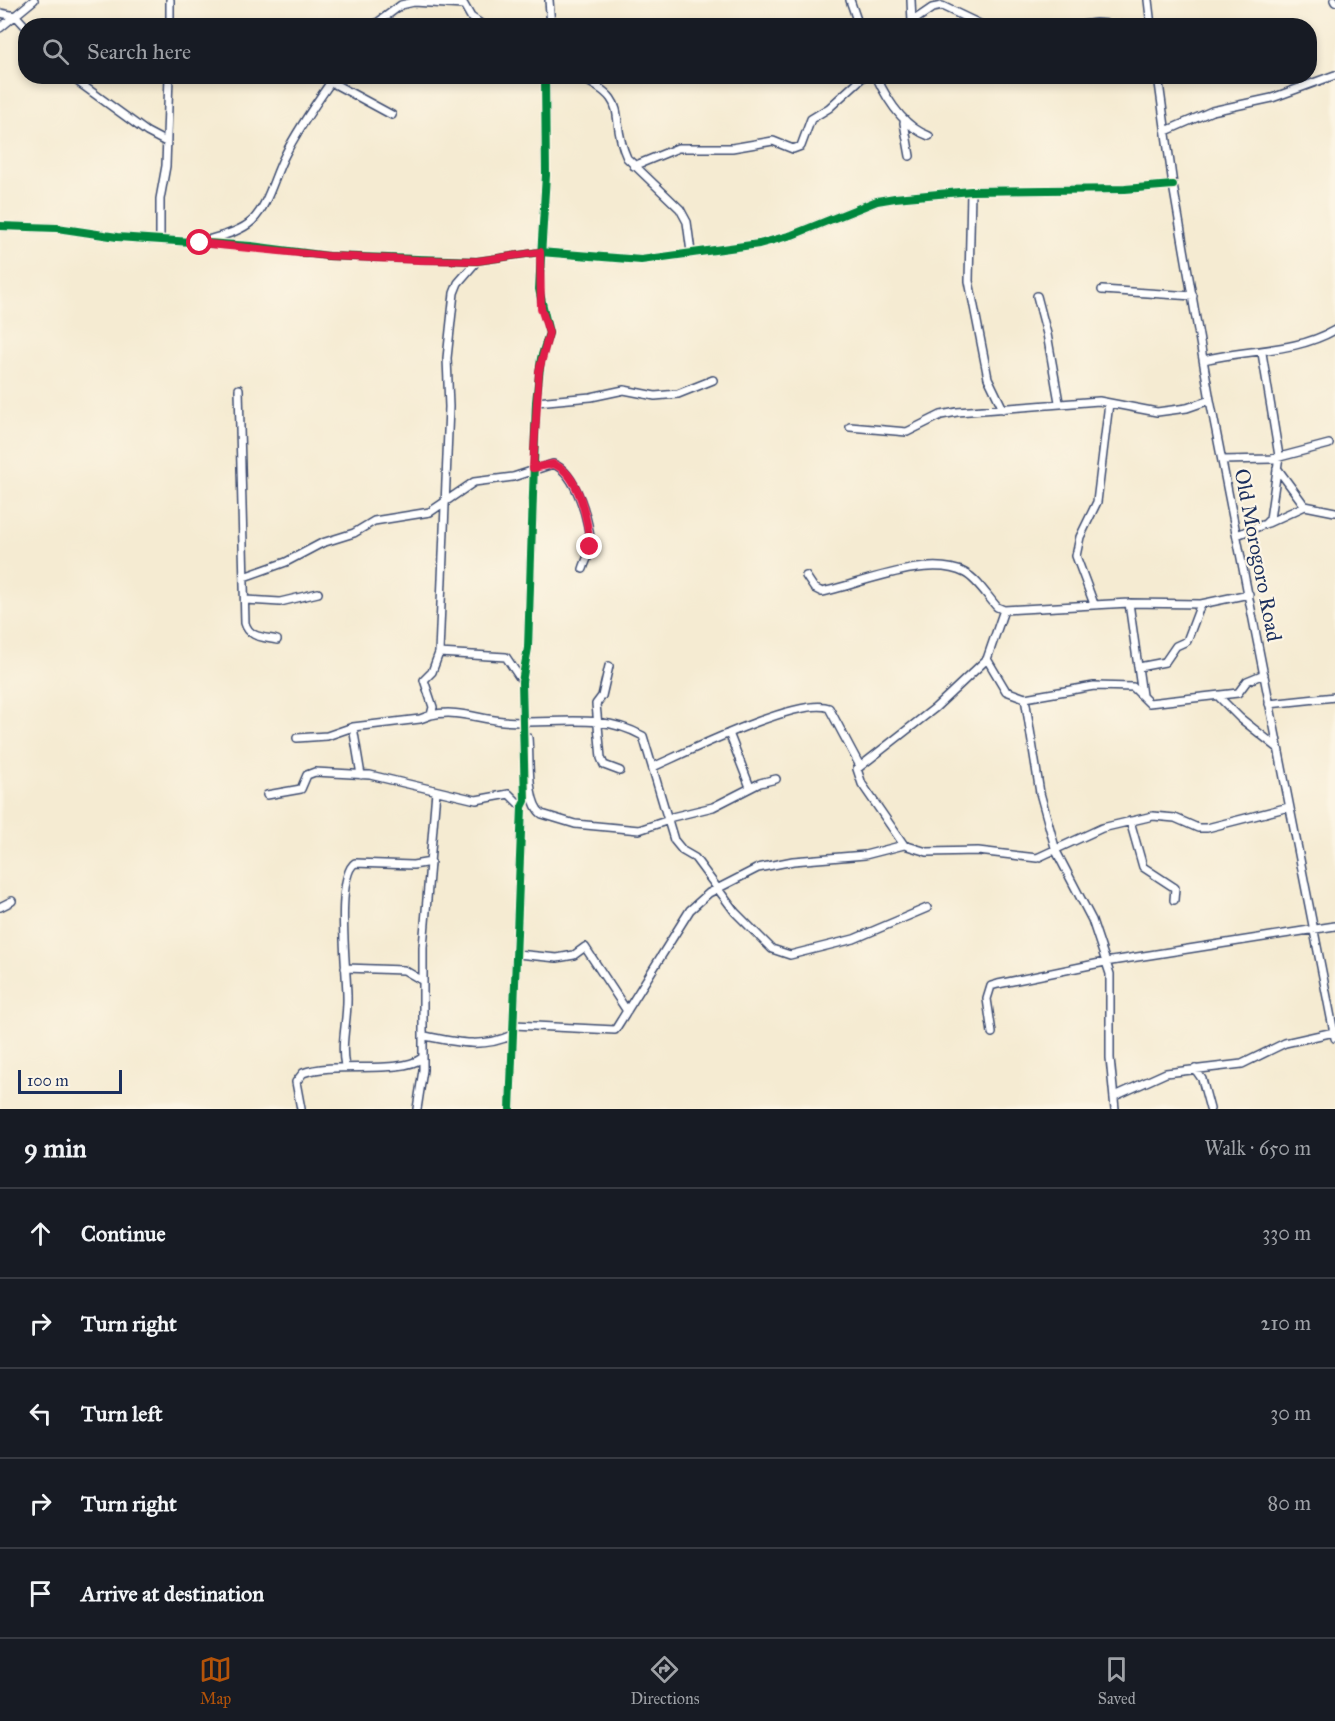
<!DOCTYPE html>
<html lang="en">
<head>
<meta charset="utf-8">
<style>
	:root { --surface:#171b24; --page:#242831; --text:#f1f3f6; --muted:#9ea1a6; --line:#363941; --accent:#b45309 }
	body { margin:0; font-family:"IM FELL Great Primer",serif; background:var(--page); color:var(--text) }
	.scale { position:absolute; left:18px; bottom:15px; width:104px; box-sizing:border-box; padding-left:6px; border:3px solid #1b2f5e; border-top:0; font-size:16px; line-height:21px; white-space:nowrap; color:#1b2f5e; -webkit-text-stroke:4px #fcf5e5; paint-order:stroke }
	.stop { position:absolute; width:18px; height:18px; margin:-14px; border:4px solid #e11d48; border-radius:50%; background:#fff }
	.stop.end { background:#e11d48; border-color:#fff; box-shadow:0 2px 6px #0008 }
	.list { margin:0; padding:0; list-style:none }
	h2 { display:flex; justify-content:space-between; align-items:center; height:78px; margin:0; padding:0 24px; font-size:26px }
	h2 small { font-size:20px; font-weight:400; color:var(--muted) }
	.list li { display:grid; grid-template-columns:39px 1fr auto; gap:18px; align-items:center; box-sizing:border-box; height:90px; padding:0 24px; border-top:2px solid var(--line) }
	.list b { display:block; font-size:22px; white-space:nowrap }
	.list em { font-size:20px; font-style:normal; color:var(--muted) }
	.icon { flex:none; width:33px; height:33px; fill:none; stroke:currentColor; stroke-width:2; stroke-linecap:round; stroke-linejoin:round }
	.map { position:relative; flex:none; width:1335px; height:1109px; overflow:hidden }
	.search { position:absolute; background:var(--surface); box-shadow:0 3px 9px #0003; left:18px; right:18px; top:18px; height:66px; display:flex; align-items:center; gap:15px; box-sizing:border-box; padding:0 21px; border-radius:24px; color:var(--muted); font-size:22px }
	.sheet { height:528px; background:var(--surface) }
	nav { display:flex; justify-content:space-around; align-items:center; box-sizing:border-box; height:84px; border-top:2px solid var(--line); background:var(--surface); font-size:16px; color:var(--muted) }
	nav a { display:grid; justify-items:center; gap:3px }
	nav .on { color:var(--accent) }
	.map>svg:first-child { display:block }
</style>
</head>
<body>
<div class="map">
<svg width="1335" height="1109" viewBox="0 0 1335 1109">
	<rect width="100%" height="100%" fill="#fcf5e5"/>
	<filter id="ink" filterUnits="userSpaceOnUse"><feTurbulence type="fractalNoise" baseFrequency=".0167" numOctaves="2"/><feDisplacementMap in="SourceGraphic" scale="12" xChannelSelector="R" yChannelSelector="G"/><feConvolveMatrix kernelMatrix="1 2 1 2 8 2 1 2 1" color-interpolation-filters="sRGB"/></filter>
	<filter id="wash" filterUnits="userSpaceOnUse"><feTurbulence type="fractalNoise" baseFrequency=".008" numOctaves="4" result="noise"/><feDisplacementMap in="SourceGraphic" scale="24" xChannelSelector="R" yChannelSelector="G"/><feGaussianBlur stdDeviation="1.35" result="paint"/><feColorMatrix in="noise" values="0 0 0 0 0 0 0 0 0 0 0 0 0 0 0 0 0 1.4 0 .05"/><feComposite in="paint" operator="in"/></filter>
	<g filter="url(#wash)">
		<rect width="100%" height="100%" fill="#f5ebd2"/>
	</g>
	<g filter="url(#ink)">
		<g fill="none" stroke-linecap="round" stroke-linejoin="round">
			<defs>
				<path id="minor" d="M549,0L551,26
					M850,0L859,26
					M911,0L912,23
					M1148,0L1151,26
					M1334,0L1335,2
					M463,3L471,17L484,26
					M0,13L16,16L26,27
					M913,21L932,8L942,6L984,26
					M170,26V0
					M373,26L401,5L414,2L463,5
					M1075,26L1096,23L1135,26
					M0,28L34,0
					M70,76L147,132L166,142
					M576,76C635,101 607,115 627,158L680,209L687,222L691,252
					M876,76C887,100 904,127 929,136
					M1158,76L1173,185L1210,400L1335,1038
					M331,82L392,115
					M904,123L910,156
					M1166,131L1212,111L1272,98L1335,75
					M634,166L678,148H732L773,141L793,149L801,146L811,119L829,108L864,76
					M971,191L969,281L988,378L1003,409
					M0,226L57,228L117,237L251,246L328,256L477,261L540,252L641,260L759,244L792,235L877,201L895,198L971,191L1125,189L1173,185
					M160,240V199L166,166L169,76
					M205,241C220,236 240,232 252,221C269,204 274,176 285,155C299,127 317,102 335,76
					M1102,290L1193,296
					M1037,296L1047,334L1059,402
					M1204,360C1248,349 1295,353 1335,330
					M239,389L245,623C249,638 264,637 277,640
					M536,402L591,397L624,390L655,396L678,394L713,380
					M850,427L907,432L941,415L957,412L1099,401L1157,412L1187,408L1210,400
					M1222,460L1272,459L1329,444
					M1277,468L1305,506
					M1268,523L1305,506L1335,512
					M1237,535L1265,524L1270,519L1279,456L1262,353
					M806,576L814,588L822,592C860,584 928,554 965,573C977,579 988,597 997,607L1004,610L1129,603L1201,604L1249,594
					M244,577L286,562L322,543L354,533L374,521L430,512L474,482L513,477L553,464C576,472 591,524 590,547C590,554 585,562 583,569
					M245,600L280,602L318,593
					M1129,603L1142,695
					M1094,604L1076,556L1080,537L1097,502L1109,403
					M439,653L506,657L522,681
					M987,659L1006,691L1025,698L1094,686L1133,687L1149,703L1238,693L1247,681L1264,674
					M609,666L602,696L596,704L601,758L604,765L620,771
					M1139,667L1165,662L1176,646L1187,641L1201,604
					M1219,697L1240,718L1278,748
					M1025,698L1040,793L1056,851L1092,920L1110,974V1058L1115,1109
					M1269,704L1335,697
					M431,715C457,709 478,719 503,721C551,726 599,711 643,736L674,840L683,851L695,858L735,912L772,949L790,955L854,939L927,908
					M353,727L361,775
					M729,733L750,787
					M297,738L327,736L353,727L420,719L431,715L433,707L424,680L432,672L439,653L449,407L447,358L454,293L458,283L477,261
					M528,738C530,757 526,803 542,814L575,824L639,830L669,820
					M653,767C685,753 800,696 829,708L860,766
					M267,795L301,789L307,775L315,772L370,775L476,800L509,794L522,807
					M668,818L713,807L760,783L776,779
					M1130,821L1143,867L1175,888L1174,900
					M904,845L862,784L857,769L935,708L987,659L1004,610
					M0,907L12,901
					M517,954L557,958L574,955L585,947L627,1011
					M345,968L404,970L423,981
					M514,1025L615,1030L690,910L709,893L758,868L793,861L865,855L904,845L927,852L978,851L1037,858L1102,828L1153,816L1175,818L1198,828H1207L1289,807
					M992,1033L987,999L991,986L998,984L1105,962L1335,926
					M425,1036C455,1042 483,1049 512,1035
					M345,1066C340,1043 348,1020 347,996C347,972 335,876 355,863L413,865L431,862
					M1195,1069L1202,1079L1210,1109
					M1115,1096L1166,1073L1242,1064L1285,1043L1334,1032
					M301,1109L296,1082L303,1073C334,1061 401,1075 422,1058
					M417,1109L423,1070V947L436,791
					M510,1109L522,807L525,801L522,682L528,648L536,402L541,358L549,333L539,289L546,175L545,76"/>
			</defs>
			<use href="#minor" stroke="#3c4b6f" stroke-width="10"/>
			<use href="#minor" stroke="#fff" stroke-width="7"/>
			<defs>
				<path id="cycleway" d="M0,226L57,228L117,237L251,246L328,256L477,261L540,252L641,260L759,244L792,235L877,201L895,198L971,191L1125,189L1173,185
					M510,1109L522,807L525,801L522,682L528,648L536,402L541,358L549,333L539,289L546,175L545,76"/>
			</defs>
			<use href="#cycleway" stroke="#fcf5e5" stroke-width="11"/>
			<use href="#cycleway" stroke="#00873e" stroke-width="8"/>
		</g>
	</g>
	<g fill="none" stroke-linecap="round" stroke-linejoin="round" filter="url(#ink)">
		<path stroke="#e11d48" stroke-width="8" d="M200,243L328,256L418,260L477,261L540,252L541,308L549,333L539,371L533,468L553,464C580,473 588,522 590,547"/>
	</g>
	<g text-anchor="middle" stroke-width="4.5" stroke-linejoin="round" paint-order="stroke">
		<g font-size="21" fill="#1b2f5e" stroke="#fcf5e5">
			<text transform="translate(1258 555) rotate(79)" y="7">Old Morogoro Road</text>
		</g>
	</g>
</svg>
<div class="scale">100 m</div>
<div class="stop" style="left:200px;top:243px"></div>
<div class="stop end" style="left:590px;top:547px"></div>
<div class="search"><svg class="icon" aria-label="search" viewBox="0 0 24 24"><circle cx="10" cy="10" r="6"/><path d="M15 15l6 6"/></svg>Search here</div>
</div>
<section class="sheet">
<h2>9 min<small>Walk · 650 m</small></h2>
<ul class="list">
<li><svg class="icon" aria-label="ahead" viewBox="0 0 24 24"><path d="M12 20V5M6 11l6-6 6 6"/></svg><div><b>Continue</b></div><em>330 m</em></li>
<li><svg class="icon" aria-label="right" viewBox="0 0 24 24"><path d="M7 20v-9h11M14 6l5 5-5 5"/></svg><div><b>Turn right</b></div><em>210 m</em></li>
<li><svg class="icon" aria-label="left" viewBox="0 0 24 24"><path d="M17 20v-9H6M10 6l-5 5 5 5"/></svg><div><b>Turn left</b></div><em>30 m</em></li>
<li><svg class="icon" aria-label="right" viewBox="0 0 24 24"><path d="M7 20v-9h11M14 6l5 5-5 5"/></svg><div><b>Turn right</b></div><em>80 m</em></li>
<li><svg class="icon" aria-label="arrive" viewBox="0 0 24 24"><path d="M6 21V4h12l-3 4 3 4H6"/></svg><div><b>Arrive at destination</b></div></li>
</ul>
</section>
<nav>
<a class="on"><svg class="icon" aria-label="map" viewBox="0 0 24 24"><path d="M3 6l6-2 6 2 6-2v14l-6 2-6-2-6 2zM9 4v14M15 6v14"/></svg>Map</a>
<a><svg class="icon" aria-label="directions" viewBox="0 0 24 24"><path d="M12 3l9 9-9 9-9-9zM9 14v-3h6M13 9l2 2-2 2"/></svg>Directions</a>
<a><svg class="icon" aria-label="saved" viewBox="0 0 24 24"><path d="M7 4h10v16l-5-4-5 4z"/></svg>Saved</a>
</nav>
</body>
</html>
